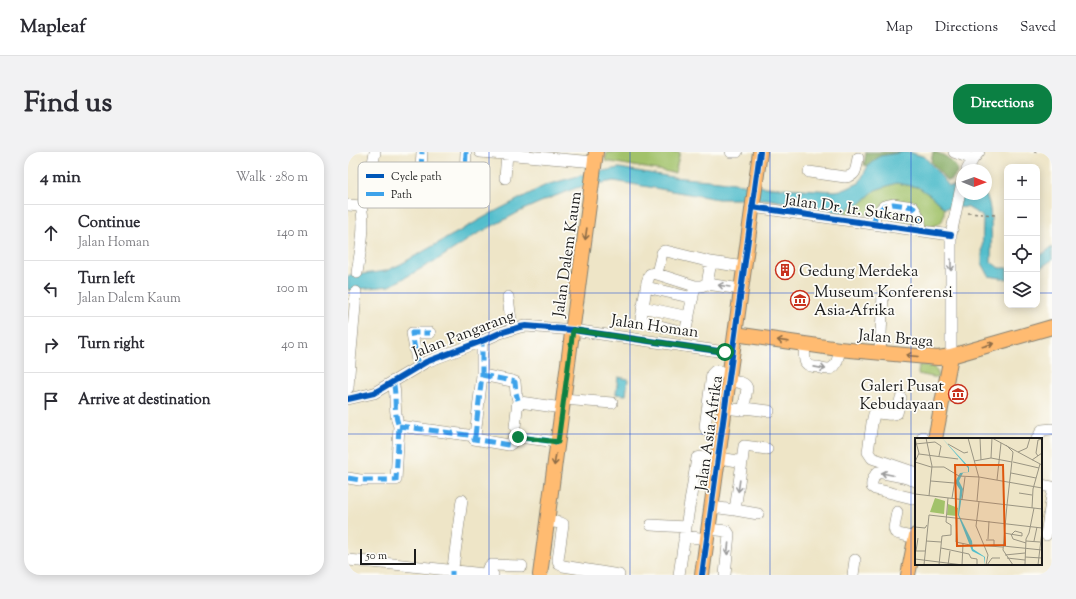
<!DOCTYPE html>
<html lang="en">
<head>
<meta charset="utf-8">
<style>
	:root { --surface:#fff; --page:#f2f2f3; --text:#2b2b33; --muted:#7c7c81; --line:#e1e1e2; --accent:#0b8043 }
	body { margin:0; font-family:"Sorts Mill Goudy",serif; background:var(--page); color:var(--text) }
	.controls { position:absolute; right:12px; top:12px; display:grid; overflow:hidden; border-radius:8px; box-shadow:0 2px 10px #0003 }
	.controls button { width:36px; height:36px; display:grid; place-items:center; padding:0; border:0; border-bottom:1px solid var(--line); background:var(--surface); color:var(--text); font:20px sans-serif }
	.compass { position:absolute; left:608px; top:12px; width:36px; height:36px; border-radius:50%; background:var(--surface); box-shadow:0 2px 10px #0003; rotate:91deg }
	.scale { position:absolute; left:12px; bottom:10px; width:56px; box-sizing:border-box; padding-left:4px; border:2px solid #1c1c1c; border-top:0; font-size:11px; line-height:14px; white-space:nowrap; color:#1c1c1c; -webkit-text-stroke:3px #fdfcf7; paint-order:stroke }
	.stop { position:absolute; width:12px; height:12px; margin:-9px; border:3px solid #0b8043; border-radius:50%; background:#fff }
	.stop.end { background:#0b8043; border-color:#fff; box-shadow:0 1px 4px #0008 }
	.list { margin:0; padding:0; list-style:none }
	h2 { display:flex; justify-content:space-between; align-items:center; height:52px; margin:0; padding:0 16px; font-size:17px }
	h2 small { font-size:13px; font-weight:400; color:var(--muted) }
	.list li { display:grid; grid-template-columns:26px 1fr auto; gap:12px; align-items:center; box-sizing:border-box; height:56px; padding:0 16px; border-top:1px solid var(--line) }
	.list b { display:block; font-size:15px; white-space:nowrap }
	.list p { margin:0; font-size:13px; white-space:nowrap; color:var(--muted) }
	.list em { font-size:13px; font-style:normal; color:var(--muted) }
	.icon { flex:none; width:22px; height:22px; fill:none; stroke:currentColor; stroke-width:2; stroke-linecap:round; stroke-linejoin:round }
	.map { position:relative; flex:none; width:704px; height:423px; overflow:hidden; border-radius:16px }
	header { display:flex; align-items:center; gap:24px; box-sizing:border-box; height:56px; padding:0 20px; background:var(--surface); border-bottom:1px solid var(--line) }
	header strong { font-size:19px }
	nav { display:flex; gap:22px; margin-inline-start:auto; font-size:14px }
	.intro { display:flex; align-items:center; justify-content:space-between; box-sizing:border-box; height:96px; padding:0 24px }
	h1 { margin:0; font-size:28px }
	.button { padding:10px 18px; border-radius:16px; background:var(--accent); color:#fff; font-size:14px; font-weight:700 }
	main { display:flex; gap:24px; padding:0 24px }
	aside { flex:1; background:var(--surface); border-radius:16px; box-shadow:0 2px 10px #0003 }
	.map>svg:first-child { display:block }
</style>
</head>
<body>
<header>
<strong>Mapleaf</strong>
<nav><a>Map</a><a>Directions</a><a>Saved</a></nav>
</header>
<div class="intro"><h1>Find us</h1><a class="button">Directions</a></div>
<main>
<aside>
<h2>4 min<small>Walk · 280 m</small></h2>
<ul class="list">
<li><svg class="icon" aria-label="ahead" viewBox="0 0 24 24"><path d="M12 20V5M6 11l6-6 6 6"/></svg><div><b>Continue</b><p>Jalan Homan</p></div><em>140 m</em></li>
<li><svg class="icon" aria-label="left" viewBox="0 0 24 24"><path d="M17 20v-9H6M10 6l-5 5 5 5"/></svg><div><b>Turn left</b><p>Jalan Dalem Kaum</p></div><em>100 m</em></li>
<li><svg class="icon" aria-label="right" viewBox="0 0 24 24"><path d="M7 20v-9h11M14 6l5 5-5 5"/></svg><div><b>Turn right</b></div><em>40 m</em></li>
<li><svg class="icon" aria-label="arrive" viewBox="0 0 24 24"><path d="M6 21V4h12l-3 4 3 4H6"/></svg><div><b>Arrive at destination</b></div></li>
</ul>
</aside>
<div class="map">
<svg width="704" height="423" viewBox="0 0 704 423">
	<rect width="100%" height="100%" fill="#fdfcf7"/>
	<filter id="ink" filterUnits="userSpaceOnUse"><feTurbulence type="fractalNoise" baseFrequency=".025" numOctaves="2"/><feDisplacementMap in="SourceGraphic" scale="8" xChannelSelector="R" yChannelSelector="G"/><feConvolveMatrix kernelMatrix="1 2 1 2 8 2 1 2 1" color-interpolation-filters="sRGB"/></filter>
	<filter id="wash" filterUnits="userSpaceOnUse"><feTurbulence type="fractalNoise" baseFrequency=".012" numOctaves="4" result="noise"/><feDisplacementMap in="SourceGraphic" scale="16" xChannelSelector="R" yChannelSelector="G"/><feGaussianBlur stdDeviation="0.9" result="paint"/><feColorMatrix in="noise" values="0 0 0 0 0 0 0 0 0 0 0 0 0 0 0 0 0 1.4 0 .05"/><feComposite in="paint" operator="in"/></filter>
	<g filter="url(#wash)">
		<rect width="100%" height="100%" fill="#eee5c7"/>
		<path fill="#a2c26a" stroke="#5f6f43" d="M259,0H332L327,21L257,9Z
			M548,31L570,35L582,43L596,56C597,70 592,75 577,74L525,63L496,61L500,57L505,53L512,52L527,38Z
			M571,213C581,214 591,213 590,226L570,222Z"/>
		<path fill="#81a85e" stroke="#4e623d" d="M518,0H554L532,4L520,14L516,13Z
			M585,0C597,2 604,8 610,18C608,24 605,27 599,29L583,10Z"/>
		<path fill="#52becc" stroke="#376d74" d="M556,0H561L577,5L601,34L614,35V42C619,42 631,41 636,42C646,47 643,98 643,110L651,116H659V127L641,124L634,111L635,68L634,64L619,55L596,56L582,43L570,35L548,31L527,38L512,52L505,53L500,57L496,61L419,47H370L266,29L228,36L202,46L177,57L129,82L92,106L42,134L0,138V124L38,119L53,112L142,62L198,33L234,23L271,16L324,25L371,29L417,35L487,39L498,37L511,31L520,14L532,4Z
			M704,95V108L689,118V106Z
			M270,225L280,227L278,243L268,242Z"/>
	</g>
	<g filter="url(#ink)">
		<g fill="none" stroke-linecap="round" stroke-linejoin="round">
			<defs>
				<path id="minor" d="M132,0L247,10
					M383,0H389
					M606,0L625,7
					M73,17L74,0
					M619,18L625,7L631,0
					M461,20L497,25C509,24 508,16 510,6
					M117,25L118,0
					M157,26L159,2
					M0,53L13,54
					M13,54L19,44L27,0
					M404,55L603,83
					M525,72L528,62L536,54L545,52L565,55C571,63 573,69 573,78
					M9,121C12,100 18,75 13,54
					M309,121L314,101L316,99H318L363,110L396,115
					M359,132L363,110
					M347,134L338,177L335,179H331L297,170L293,167L299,130L302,122L306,121L347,134H353L359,132L393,137
					M298,135L345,146
					M160,145L163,169
					M294,155L341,165
					M457,192C457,198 455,206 458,211C461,215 466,215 470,215C473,216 477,217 480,217C489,217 491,204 491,197
					M532,201L535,143
					M603,204V83L614,30
					M70,214L64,181H82
					M134,223L164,229L167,230L168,241L170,248L167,275
					M380,229C387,230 397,229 399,236L396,256L421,259
					M0,236C2,204 6,172 8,140
					M553,246L549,261C542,265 534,259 526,262L524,271L520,300L524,306L568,321
					M0,247L26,241L78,210L134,189L152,181L172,175L178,174L225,178L384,201
					M215,247L264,251
					M170,248L172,250L214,256
					M377,256L394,258L396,256
					M51,274L127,284L126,287L161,293L164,291L165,286L170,285L210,290
					M373,280L359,279L357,275L364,222L367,219L382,221
					M127,284L134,223V189
					M574,287L575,285
					M689,287L694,278L704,277
					M394,310L396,294L419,297
					M0,326L12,328H48L51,274C45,262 49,243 45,229
					M568,329L555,325L530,320C526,323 523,330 524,335L527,337L568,347
					M693,333L704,335
					M387,358L410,362
					M549,360L546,376L547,380L551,382L568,386
					M199,369L213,371L215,372L210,408L211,412L215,414L271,423
					M303,373L338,375L349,306C358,303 384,308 394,310L387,358L363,355
					M360,377L379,379L381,382L377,423
					M698,383L704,343
					M336,384L359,387
					M0,408L45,412L145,423
					M138,422L140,416L143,413L174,414
					M104,423L114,348
					M331,423L338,375
					M505,423L507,408"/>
				<path id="major" d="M387,182L491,197L590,206L603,204L704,175
					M587,287L599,225L603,204
					M192,423L248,0
					M354,423L412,0
					M560,423L568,383"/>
			</defs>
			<use href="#minor" stroke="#858072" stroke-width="12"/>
			<use href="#major" stroke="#858072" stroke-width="16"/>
			<path stroke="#858072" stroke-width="1.5" stroke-dasharray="3 3" stroke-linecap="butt" d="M686,0L692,1
				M620,61L648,63"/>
			<use href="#minor" stroke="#fff" stroke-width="11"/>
			<use href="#major" stroke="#ffbb71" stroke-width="14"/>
			<path stroke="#3da2ea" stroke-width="5" stroke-dasharray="10 5" stroke-linecap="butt" d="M73,17L74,0
				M117,25L118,0
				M525,72L528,62L536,54L545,52L565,55C571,63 573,69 573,78
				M70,214L64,181H82
				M134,223L164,229L167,230L168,241L170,248
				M51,274L127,284L126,287L161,293L164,291L165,286L170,285L210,290
				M127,284L134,223V189
				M0,326L12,328H48L51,274C45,262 49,243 45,229
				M104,423V419"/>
			<defs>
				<path id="cycleway" d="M404,55L603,83
					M0,247L26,241L78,210L134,189L152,181L172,175L178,174L225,178L384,201
					M354,423L412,0"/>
			</defs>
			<use href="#cycleway" stroke="#fdfcf7" stroke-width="8"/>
			<use href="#cycleway" stroke="#0057b8" stroke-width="6"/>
		</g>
		<defs><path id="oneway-shaft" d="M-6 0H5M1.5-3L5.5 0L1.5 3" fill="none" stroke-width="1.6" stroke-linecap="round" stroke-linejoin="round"/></defs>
		<g stroke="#8e6c46">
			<use href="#oneway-shaft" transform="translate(238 82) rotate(98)"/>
			<use href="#oneway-shaft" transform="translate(435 189) rotate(-172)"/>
			<use href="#oneway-shaft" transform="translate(640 193) rotate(-16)"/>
			<use href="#oneway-shaft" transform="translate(564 204) rotate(-175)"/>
			<use href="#oneway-shaft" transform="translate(207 308) rotate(98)"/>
		</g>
		<g stroke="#999">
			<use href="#oneway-shaft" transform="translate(603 113) rotate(90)"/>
			<use href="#oneway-shaft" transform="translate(376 134) rotate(-171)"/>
			<use href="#oneway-shaft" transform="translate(472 216) rotate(11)"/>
			<use href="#oneway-shaft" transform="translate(539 322) rotate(-168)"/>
			<use href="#oneway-shaft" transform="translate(391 334) rotate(98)"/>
			<use href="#oneway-shaft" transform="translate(380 397) rotate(96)"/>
		</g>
	</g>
	<g fill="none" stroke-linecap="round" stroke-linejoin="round" filter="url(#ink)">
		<path stroke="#0b8043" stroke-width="5" d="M170,285L210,290L225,178L377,200"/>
	</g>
	<path fill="none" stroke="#1d4ed8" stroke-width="1" stroke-opacity="0.55" d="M141,0V423M282,0V423M422,0V423M563,0V423M0,141H659M689,141H704M0,282H704"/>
	<defs>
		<symbol id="building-ring" viewBox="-11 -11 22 22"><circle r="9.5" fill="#fdfcf7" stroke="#c8321e" stroke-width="1.5"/><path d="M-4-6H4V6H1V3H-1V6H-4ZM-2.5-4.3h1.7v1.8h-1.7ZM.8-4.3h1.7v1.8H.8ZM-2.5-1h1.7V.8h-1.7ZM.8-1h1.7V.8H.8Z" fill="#c8321e"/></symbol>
		<symbol id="museum-ring" viewBox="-11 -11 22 22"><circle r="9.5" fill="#fdfcf7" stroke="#c8321e" stroke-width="1.5"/><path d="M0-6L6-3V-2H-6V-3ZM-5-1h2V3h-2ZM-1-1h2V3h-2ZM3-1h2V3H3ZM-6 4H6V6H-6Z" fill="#c8321e"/></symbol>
	</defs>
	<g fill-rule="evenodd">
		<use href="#building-ring" x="426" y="107" width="22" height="22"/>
		<use href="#museum-ring" x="441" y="137" width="22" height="22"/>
		<use href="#museum-ring" x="599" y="231" width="22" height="22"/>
	</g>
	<g text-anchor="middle" stroke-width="3.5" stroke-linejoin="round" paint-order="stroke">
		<g font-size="16" fill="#1c1c1c" stroke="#fdfcf7">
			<text transform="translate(506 56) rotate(8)" y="6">Jalan Dr. Ir. Sukarno</text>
			<text transform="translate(218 102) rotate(-82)" y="6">Jalan Dalem Kaum</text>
			<text transform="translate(307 173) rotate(8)" y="6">Jalan Homan</text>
			<text transform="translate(115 181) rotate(-21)" y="6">Jalan Pangarang</text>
			<text transform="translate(548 185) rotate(5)" y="6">Jalan Braga</text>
			<text transform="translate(360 281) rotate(-82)" y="6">Jalan Asia Afrika</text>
		</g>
		<g font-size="16" fill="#1c1c1c" stroke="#fdfcf7" text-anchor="start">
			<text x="451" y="124">Gedung Merdeka</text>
			<text x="466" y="145">Museum Konferensi<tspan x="466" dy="18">Asia-Afrika</tspan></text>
			<text x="596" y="239" text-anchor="end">Galeri Pusat<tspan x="596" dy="18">Kebudayaan</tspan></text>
		</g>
	</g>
	<g transform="translate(567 286)">
		<rect width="127" height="127" fill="#eee5c7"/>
		<path d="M20,60L30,63L29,76L15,74ZM33,66L43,70L42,78L32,77Z" fill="#a2c26a"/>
		<path d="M27,0L54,29V34L48,35L44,43L48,51L44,77L57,103L58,111L70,119L69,127V119L57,113L43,77L45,52L40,44L45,35L53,34V30Z" fill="#52becc"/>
		<path fill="none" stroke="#9a9583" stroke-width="1" d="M11,0L17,28L14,58M53,0L64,40L62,63M65,0L66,22M77,0L127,27M0,1L4,15L0,24M20,4L26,8L24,18M0,6L20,4M33,6L49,15L53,14M91,7L98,14L92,67M103,14L112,10L115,0M4,16L43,21M123,18L121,15L123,2L127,1M76,20L77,0M117,22L127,15M59,23L76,20L97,24M0,24L16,29H29L44,38L64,39M98,24L124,30M96,35L121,40M64,39L127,50M82,42L86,5M16,43L39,45M104,55L117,57M0,56L127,71M37,60L41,36M47,62L50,39M64,64L61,88L73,117L71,127M92,67L88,112L98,127M117,70L118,51L125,26M42,80L41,104L55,107M0,89L10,90L12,87M89,95L107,98M96,96L98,101L111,105M97,96L100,93L107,95V98M3,100L1,113H10M73,101L74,83M71,102H79V108M11,103L26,104M111,103L125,104M119,103L122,89M58,107L88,109M88,108L127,112M26,110L54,116L56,120L62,121V127M90,117L110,115M110,119L127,120M92,120L110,122M0,121L24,124M24,124L48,127M110,126L111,101L114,95L119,70M9,127L14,77L127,90M24,127L27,98L36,97V87L31,84L33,60M33,127L35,113M47,127L48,106M72,127L77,120H85M106,127H123M123,127L127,93"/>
		<path fill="#de560d" fill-opacity="0.15" stroke="#de560d" stroke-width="2" d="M40,27H88L90,107L42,108Z"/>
		<rect width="127" height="127" fill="none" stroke="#1c1c1c" stroke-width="2"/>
	</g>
	<rect x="10" y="10" width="132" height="46" rx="6" fill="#fdfcf7" stroke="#bab9b5" stroke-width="1"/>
	<rect x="18" y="22" width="18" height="4" fill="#0057b8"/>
	<rect x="18" y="40" width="18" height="4" fill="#3da2ea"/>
	<g font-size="11" fill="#1c1c1c">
		<text x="43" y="28">Cycle path</text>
		<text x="43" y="46">Path</text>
	</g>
</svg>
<div class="controls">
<button>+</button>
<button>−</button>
<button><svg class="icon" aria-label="locate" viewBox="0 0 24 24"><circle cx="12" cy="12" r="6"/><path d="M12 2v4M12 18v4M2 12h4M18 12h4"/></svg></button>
<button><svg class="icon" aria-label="layers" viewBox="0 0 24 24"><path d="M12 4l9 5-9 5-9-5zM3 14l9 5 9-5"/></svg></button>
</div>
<svg class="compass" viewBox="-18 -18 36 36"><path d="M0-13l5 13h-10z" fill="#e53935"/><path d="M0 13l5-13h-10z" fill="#7c7c81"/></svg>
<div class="scale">50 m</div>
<div class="stop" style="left:377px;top:200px"></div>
<div class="stop end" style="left:170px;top:285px"></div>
</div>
</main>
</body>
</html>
